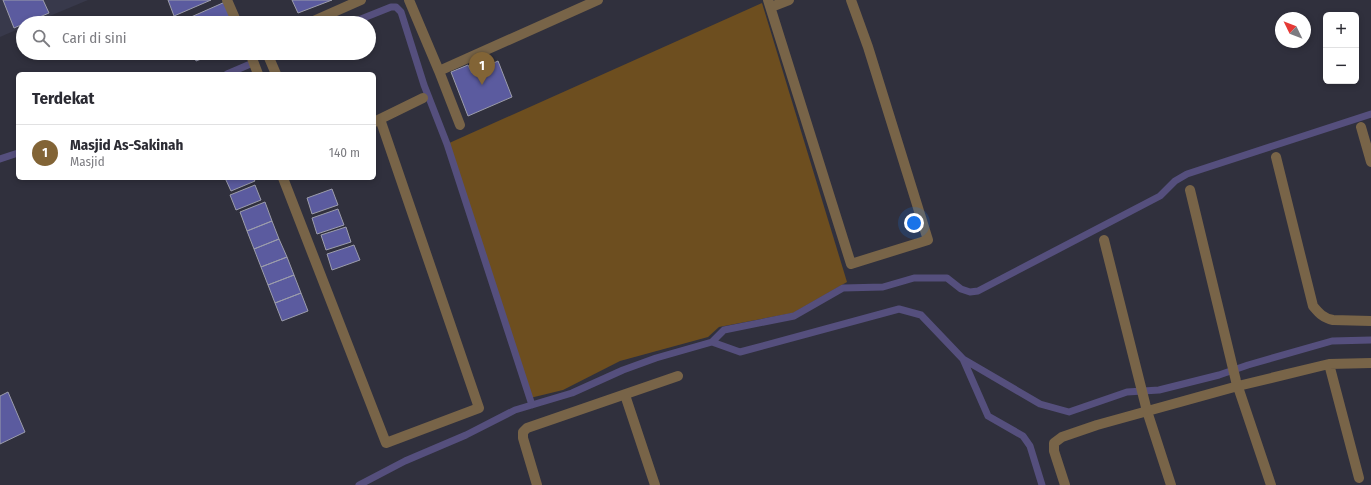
<!DOCTYPE html>
<html lang="id">
<head>
<meta charset="utf-8">
<style>
	:root { --surface:#fff; --page:#f2f2f3; --text:#2b2b33; --muted:#7c7c81; --line:#e1e1e2; --accent:#826436 }
	body { margin:0; font-family:"Fira Sans Condensed",sans-serif; background:var(--page); color:var(--text) }
	.controls { position:absolute; right:12px; top:12px; display:grid; overflow:hidden; border-radius:6px; box-shadow:0 2px 6px #0003 }
	.controls button { width:36px; height:36px; display:grid; place-items:center; padding:0; border:0; border-bottom:1px solid var(--line); background:var(--surface); color:var(--text); font:20px sans-serif }
	.compass { position:absolute; left:1275px; top:12px; width:36px; height:36px; border-radius:50%; background:var(--surface); box-shadow:0 2px 6px #0003; rotate:313deg }
	.you { position:absolute; left:914px; top:223px; width:14px; height:14px; margin:-10px; border:3px solid #fff; border-radius:50%; background:#1a73e8; box-shadow:0 0 0 6px #1a73e833 }
	.badge { display:grid; place-items:center; width:26px; height:26px; border-radius:50%; background:var(--accent); color:#fff; font-size:13px; font-weight:700 }
	.pin { position:absolute; translate:-50% -33px; filter:drop-shadow(0 1px 2px #0008) }
	.pin::after { content:''; position:absolute; top:21px; width:14px; height:12px; background:inherit; clip-path:polygon(0 0,100% 0,50% 100%) }
	.list { margin:0; padding:0; list-style:none }
	h2 { display:flex; justify-content:space-between; align-items:center; height:52px; margin:0; padding:0 16px; font-size:17px }
	h2 small { font-size:13px; font-weight:400; color:var(--muted) }
	.list li { display:grid; grid-template-columns:26px 1fr auto; gap:12px; align-items:center; box-sizing:border-box; height:56px; padding:0 16px; border-top:1px solid var(--line) }
	.list b { display:block; font-size:15px; white-space:nowrap }
	.list p { margin:0; font-size:13px; white-space:nowrap; color:var(--muted) }
	.list em { font-size:13px; font-style:normal; color:var(--muted) }
	.icon { flex:none; width:22px; height:22px; fill:none; stroke:currentColor; stroke-width:2; stroke-linecap:round; stroke-linejoin:round }
	.map { position:relative; flex:none; width:1371px; height:485px; overflow:hidden }
	.search { position:absolute; background:var(--surface); box-shadow:0 2px 6px #0003; left:16px; top:16px; width:360px; height:44px; display:flex; align-items:center; gap:10px; box-sizing:border-box; padding:0 14px; border-radius:22px; color:var(--muted); font-size:15px }
	.panel { position:absolute; background:var(--surface); box-shadow:0 2px 6px #0003; left:16px; top:72px; width:360px; height:108px; border-radius:6px }
	.map>svg:first-child { display:block }
</style>
</head>
<body>
<div class="map">
<svg width="1371" height="485" viewBox="0 0 1371 485">
	<rect width="100%" height="100%" fill="#30303d"/>
	<path fill="#38394b" d="M0,0H88L33,23H23V27L0,37Z"/>
	<path fill="#6d4e1f" d="M762,3L847,282L793,313L719,327L708,337L620,361L563,390L530,398L447,144Z"/>
	<g fill="none" stroke-linecap="round" stroke-linejoin="round">
		<path stroke="#554f7d" stroke-width="7" d="M351,23L391,7H396L401,12L424,85L447,144L532,405
			M227,74L248,65
			M0,159L18,153
			M712,342L740,352L899,309L921,315L963,359L988,416L1023,436L1030,446L1042,485
			M963,359L1040,404L1069,412L1127,392L1159,390L1219,375L1248,365L1332,341L1371,340
			M359,485L405,461L466,435L515,410L572,393L623,370L656,358L712,342L724,330L794,316L843,288L883,287L914,278H947L961,289L970,292L978,291L1160,196L1175,181L1187,174L1371,114"/>
	</g>
	<path fill="#5b5b9f" stroke="#9c9dac" d="M3,0H43L49,13L14,28Z
		M168,0H211L174,16Z
		M292,0H332L298,13Z
		M225,2L233,23H183L182,21Z
		M193,53H217L196,61Z
		M498,61L512,97L468,116L451,72L468,65L472,73Z
		M225,178H253L255,181L231,191Z
		M255,185L261,200L236,210L230,195Z
		M332,189L338,205L312,214L307,198Z
		M265,202L272,221L247,231L240,212Z
		M338,209L344,225L317,234L312,218Z
		M272,221L279,239L254,249L247,231Z
		M346,227L351,242L326,250L321,235Z
		M279,239L287,257L261,267L254,249Z
		M354,245L360,260L332,270L327,254Z
		M287,257L294,275L268,285L261,267Z
		M294,275L301,293L275,303L268,285Z
		M301,293L308,311L282,321L275,303Z
		M8,392L25,432L0,444V396Z"/>
	<g fill="none" stroke-linecap="round" stroke-linejoin="round">
		<path stroke="#786448" stroke-width="10" d="M227,0L237,23
			M409,0L439,71L598,0
			M768,0L851,264L928,240L868,47L851,0
			M771,7L789,0
			M309,23L361,0
			M250,53L258,74
			M267,53L276,74
			M439,71L460,125
			M374,122L423,98
			M1361,127L1371,162
			M1276,157L1313,306C1319,313 1323,318 1333,320L1371,321
			M283,178L386,443L479,408L380,119
			M1190,190L1236,381L1271,485
			M1104,240L1147,411L1171,485
			M1329,364L1359,478
			M625,395L655,485
			M537,485L523,438V432L527,428L678,376
			M1065,485L1054,451V443L1062,437L1097,425L1238,386L1329,364L1371,363"/>
	</g>
</svg>
<div class="controls">
<button>+</button>
<button>−</button>
</div>
<svg class="compass" viewBox="-18 -18 36 36"><path d="M0-13l5 13h-10z" fill="#e53935"/><path d="M0 13l5-13h-10z" fill="#7c7c81"/></svg>
<div class="you"></div>
<div class="pin badge" style="left:482px;top:85px">1</div>
<div class="search"><svg class="icon" aria-label="search" viewBox="0 0 24 24"><circle cx="10" cy="10" r="6"/><path d="M15 15l6 6"/></svg>Cari di sini</div>
<section class="panel">
<h2>Terdekat<small></small></h2>
<ul class="list">
<li><span class="badge">1</span><div><b>Masjid As-Sakinah</b><p>Masjid</p></div><em>140 m</em></li>
</ul>
</section>
</div>
</body>
</html>
